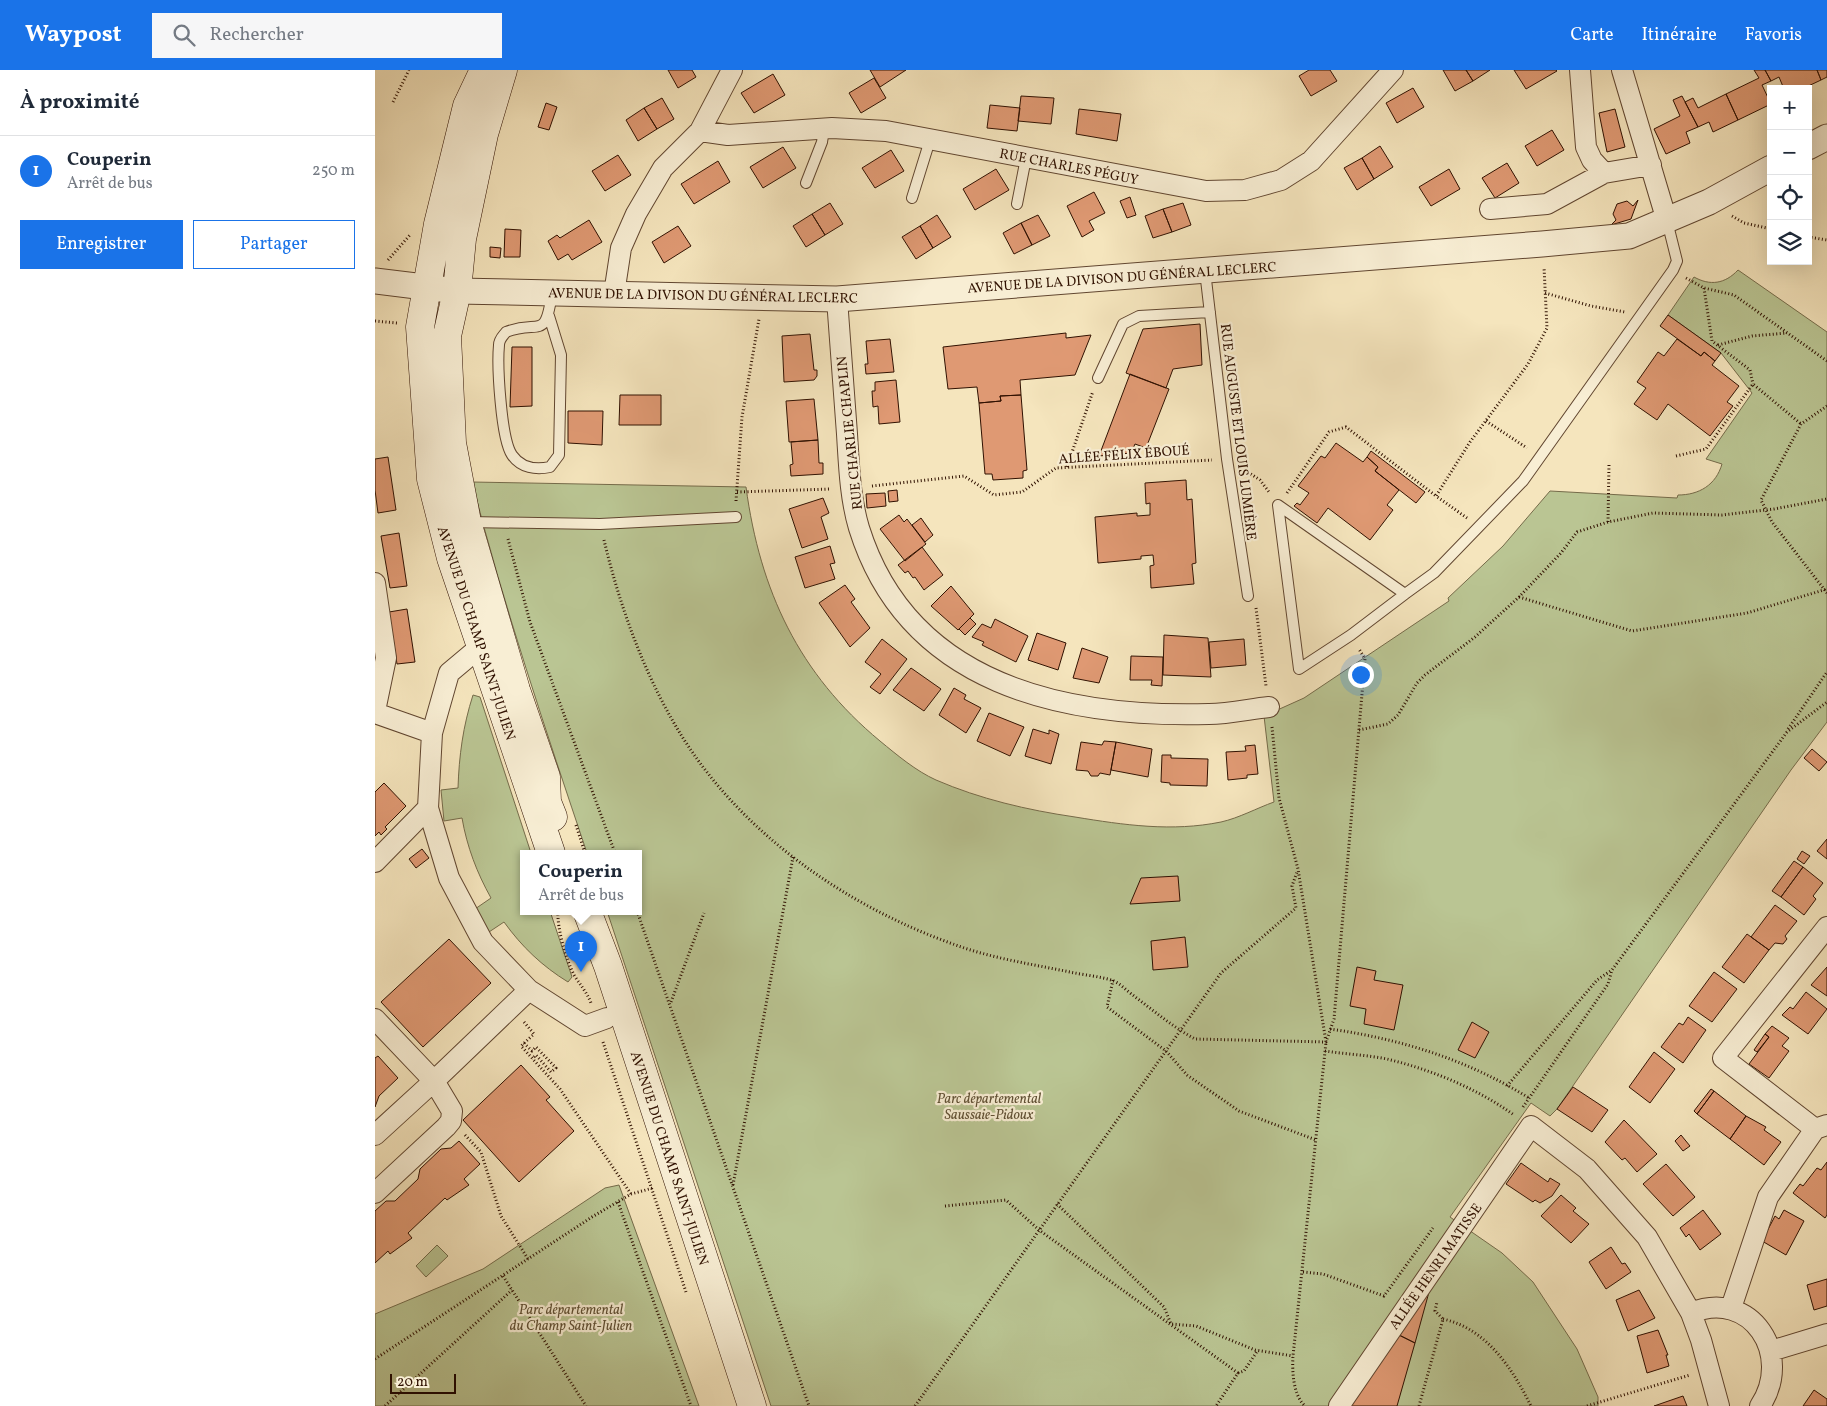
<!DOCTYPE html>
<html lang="fr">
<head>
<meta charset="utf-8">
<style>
	:root { --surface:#fff; --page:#f6f6f7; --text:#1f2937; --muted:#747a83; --line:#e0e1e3; --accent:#1a73e8 }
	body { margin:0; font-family:Vollkorn,serif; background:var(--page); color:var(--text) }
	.controls { position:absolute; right:15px; top:15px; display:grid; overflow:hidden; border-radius:0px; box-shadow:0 5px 20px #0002 }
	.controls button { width:45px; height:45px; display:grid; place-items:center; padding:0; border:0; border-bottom:1px solid var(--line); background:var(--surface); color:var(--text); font:25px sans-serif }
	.scale { position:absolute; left:15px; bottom:12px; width:66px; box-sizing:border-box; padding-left:5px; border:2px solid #301101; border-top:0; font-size:14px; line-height:18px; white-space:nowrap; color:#301101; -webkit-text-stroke:4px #f8eed4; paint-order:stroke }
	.you { position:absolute; left:985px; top:604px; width:18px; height:18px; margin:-12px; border:4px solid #fff; border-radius:50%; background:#1a73e8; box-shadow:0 0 0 8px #1a73e833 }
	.badge { display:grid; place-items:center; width:32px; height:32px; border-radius:50%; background:var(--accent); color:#fff; font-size:16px; font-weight:700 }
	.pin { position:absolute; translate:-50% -41px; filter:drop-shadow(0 1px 2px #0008) }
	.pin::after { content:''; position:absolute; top:26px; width:18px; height:15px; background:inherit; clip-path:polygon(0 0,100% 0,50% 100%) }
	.popup { position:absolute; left:145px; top:780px; width:122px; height:65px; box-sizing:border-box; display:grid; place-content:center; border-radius:0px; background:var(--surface); filter:drop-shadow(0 1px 4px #0005); font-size:16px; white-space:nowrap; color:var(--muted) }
	.popup b { font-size:19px; color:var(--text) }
	.popup::after { content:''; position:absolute; left:50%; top:100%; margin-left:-10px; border:10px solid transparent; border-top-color:var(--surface) }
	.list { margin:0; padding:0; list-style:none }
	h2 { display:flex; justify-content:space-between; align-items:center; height:65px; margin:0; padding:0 20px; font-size:21px }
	h2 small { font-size:16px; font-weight:400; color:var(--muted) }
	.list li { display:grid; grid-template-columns:32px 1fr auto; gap:15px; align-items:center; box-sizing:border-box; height:70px; padding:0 20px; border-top:1px solid var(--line) }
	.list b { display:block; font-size:19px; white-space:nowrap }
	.list p { margin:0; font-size:16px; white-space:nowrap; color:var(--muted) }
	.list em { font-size:16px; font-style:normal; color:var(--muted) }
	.actions { display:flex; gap:10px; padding:15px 20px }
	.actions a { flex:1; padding:11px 0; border:1px solid var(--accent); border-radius:0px; text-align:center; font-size:18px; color:var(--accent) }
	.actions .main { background:var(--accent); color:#fff }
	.icon { flex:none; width:28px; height:28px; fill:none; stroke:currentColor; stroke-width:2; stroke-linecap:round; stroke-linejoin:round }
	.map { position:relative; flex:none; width:1452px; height:1336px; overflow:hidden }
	header { display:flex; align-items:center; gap:30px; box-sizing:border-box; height:70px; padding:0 25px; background:var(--accent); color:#fff }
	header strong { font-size:24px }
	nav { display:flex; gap:28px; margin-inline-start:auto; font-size:18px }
	.search { width:350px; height:45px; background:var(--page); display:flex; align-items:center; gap:12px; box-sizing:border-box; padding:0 18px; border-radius:0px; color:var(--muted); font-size:19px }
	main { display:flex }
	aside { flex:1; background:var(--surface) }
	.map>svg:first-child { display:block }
</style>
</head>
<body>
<header>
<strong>Waypost</strong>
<div class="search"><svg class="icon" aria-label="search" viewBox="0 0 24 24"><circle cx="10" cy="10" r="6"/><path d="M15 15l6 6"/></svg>Rechercher</div>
<nav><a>Carte</a><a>Itinéraire</a><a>Favoris</a></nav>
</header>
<main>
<aside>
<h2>À proximité<small></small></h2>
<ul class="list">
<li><span class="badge">1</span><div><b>Couperin</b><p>Arrêt de bus</p></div><em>250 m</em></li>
</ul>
<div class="actions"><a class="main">Enregistrer</a><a>Partager</a></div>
</aside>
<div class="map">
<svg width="1452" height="1336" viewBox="0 0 1452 1336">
	<rect width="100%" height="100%" fill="#f5e5bd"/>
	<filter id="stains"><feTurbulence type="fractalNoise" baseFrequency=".004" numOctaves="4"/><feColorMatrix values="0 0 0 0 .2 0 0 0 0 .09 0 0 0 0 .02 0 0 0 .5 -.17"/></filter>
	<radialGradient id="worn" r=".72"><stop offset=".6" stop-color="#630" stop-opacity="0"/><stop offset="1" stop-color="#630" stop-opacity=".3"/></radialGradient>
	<path fill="#bac593" stroke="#756b4a" d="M1363,200L1452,262V652L1416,700L1182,1039L1175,1046L1156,1033L1075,1147L1127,1183L1158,1212L1202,1279L1223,1327V1336H396L232,841H264V783H212C171,661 129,537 97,412L371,417C385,521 424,604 505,671C522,685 541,701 561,710C605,729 652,740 700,747C749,755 797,762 846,752C864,748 882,738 899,732L889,646L929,628L1074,531L1073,528L1128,476L1175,421L1302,428L1303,425C1324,425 1341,415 1347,394L1331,389L1377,323L1346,283L1293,245L1319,207C1335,216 1350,214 1363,200Z
		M98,625L105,627L156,783H148V841H175L197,907L193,912C167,896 147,877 129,852L114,862L100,839L116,828C102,803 92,777 87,748L69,751L66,720L83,718C84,686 88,656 98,625Z
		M244,1115L324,1336H0V1244L108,1199L230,1118Z
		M62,1175L73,1186L51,1207L41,1196Z"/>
	<path fill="#df9973" stroke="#301101" d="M293,0H317L321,7L303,18Z
		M495,0H531L505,17Z
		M934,0H955L962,11L936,26L924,6Z
		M1068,0H1091L1098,11L1080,21Z
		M1091,0H1115L1098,11Z
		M1139,0H1181L1182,1L1151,19Z
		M1379,0H1390L1396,11L1387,15L1396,34L1363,50L1351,24L1384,8Z
		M1390,0H1442L1446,10L1427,19H1409L1404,7L1396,11Z
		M1442,0H1452V7L1446,10Z
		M398,4L410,25L379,43L366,23Z
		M499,8L511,28L486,43L474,23Z
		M1038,18L1049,37L1022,53L1011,33Z
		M1351,24L1363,50L1338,62L1334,52L1323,57L1310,32L1318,28L1323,38Z
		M646,26L679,28L676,54L643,51Z
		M1307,26L1323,57L1311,62L1315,73L1291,84L1279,59L1305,46L1298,30Z
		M287,28L299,49L282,59L269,38Z
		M171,33L182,37L174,60L163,57Z
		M615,35L645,38L642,61L612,58Z
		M269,38L282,59L263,71L251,50Z
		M704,39L746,44L742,71L701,64Z
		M1240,39L1250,77L1232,82L1224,43Z
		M1177,60L1189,80L1162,96L1150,76Z
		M1005,76L1018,97L999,109L987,88Z
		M408,77L421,98L388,118L375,97Z
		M516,80L529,101L500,118L487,98Z
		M243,85L256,105L230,121L217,101Z
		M987,88L999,109L982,120L969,98Z
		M343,91L355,112L319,134L306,114Z
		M1132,93L1144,113L1120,128L1107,108Z
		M621,99L634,120L600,140L588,119Z
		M1074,99L1085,119L1056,136L1044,117Z
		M719,122L730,143L714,151L719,160L707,167L692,136Z
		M755,127L761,145L752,148L745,131Z
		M1263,130L1256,149L1236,155L1241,150L1238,144L1242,134L1252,131L1258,136Z
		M455,133L468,154L450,165L437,144Z
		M808,133L816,155L797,162L788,139Z
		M788,139L797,162L778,168L770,146Z
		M437,144L450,165L431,177L418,156Z
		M562,145L576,167L558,178L545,156Z
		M663,145L675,166L657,175L646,153Z
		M214,150L227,172L197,190L193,184L183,190L173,171L182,165L185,168Z
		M646,153L657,175L639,184L628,163Z
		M303,156L316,176L289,193L277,172Z
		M545,156L558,178L541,189L527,167Z
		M130,159L146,160L145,187H129Z
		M115,177L126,178L125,188L115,187Z
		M1293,245L1346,283L1340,291L1329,282L1326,286L1285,256Z
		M825,254L827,295L798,299L791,318L751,303L768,259Z
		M691,263V268L716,265L700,305L645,310L646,325L625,326L626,331L604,333L602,317L573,319L568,277Z
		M435,264L439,300H442V306L439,310L409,312L407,266Z
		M515,269L519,302L491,304L490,294H493L491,271Z
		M1302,269L1326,286L1329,282L1340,291L1337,295L1364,316L1352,332L1358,336L1335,366L1293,334L1282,350L1259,334L1271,318L1262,312L1283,282L1289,286Z
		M137,277H157V336L135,337Z
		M755,304L794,319L771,378L760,374L756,383L724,386Z
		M521,310L525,352L504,354L503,336L498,337L497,321H500V312Z
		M245,325H286V355H244Z
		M646,325L652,400L648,401V408L618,410L617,404H610L604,333L626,331L625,326Z
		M439,329L443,370L414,372L411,331Z
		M193,341H228L227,375L193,373Z
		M443,370L444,393H448V404L416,406L415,395L418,394L416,372Z
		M961,373L988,392L992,387L1003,397L1000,401L1024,420L1012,435L1018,440L995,470L953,438L942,453L919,436L922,433L925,435L934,423L923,416L946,386L950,388Z
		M996,381L1050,422L1041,433L1000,401L1003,397L992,387Z
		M13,387L21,440L3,443L0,420V389Z
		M811,410L812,430L817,429L821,493L817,494L819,514L776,518L775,496L779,495L778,485L766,486V489L723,493L720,447L762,443V446L775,445V433L771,434L770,413Z
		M522,420L523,431L514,432L513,421Z
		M510,423L511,436L492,438L491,424Z
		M448,428L454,443L446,447L453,469L427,478L414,439Z
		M524,445L529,452L532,449L551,474L530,491L505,459Z
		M546,448L558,465L550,472L537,455Z
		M24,463L32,516L15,518L6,466Z
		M455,476L460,493L455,494L460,509L430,518L420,487Z
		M547,477L568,505L549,520L540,507L538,508L533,501L530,503L523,495Z
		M470,515L480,529L476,532L495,558L475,577L444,533Z
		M576,516L599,544L583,560L556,536Z
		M32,539L40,592L22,594L14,542Z
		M595,548L601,554L590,565L584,559Z
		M620,549L653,566L641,592L607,575L609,572L597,567L607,554L616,558Z
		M662,563L691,573L683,600L653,590Z
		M789,565L833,568L836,607L788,605Z
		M507,569L532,589L505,624L495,617L506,604L490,592Z
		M869,569L871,595L836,598L834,572Z
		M707,578L733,587L724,613L698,608Z
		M756,586L788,587L787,616L776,615L777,610H755Z
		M536,598L566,619L549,641L518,620Z
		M579,618L591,625L589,629L606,638L591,663L564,645Z
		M614,643L649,657L635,686L602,671Z
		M658,659L674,664V660L684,664L676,694L650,686Z
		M729,671L741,672L735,705L725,703L723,706H716L713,701L701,700L706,672L727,675Z
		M741,672L777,679L773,707L736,700Z
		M880,675L883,704L872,705V708L853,710L851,682L871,681L870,676Z
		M1437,679L1452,692L1444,701L1429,688Z
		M787,685H796V688L833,689L832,716L795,715V713L786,712Z
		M9,713L31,736L10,757L12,759L6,765L4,762L0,766V722Z
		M1452,769V789L1442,781Z
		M47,779L54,788L41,798L34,789Z
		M1427,781L1435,786L1429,794L1422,789Z
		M1419,791L1428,797L1406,827L1397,821Z
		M1428,797L1448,813L1438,826L1441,829L1429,845L1406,827Z
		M803,806L805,831L755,834L766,808Z
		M1400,835L1422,851L1410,866L1412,869L1408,874L1400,873L1394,880L1376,867Z
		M1372,864L1394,880L1369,913L1347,897Z
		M810,867L813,897L778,900L776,871Z
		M74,869L116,913L48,977L6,932Z
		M982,897L1001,901L999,910L1028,915L1019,960L989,954L991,939L975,936Z
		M1452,897V926L1436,915Z
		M1339,902L1362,919L1337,952L1314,936Z
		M1431,922L1452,939L1433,964L1407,945L1415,937L1418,939Z
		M1313,947L1331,960L1308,993L1286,977L1304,953L1308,955Z
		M1097,952L1114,962L1100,988L1083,980Z
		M1397,956L1414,968L1407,976L1414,981L1394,1008L1374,994L1394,967L1390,964Z
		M1390,964L1394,967L1382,982L1379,980Z
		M1279,982L1300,999L1275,1033L1254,1017Z
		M3,986L23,1008L4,1026L0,1037V988Z
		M146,995L175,1027L171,1030L199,1061L144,1112L88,1050Z
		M1198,1017L1233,1040L1217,1062L1182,1039Z
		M1336,1019L1339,1021L1322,1044L1319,1041Z
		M1339,1021L1371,1046L1355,1069L1322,1044Z
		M1371,1046L1391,1057L1389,1060L1406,1072L1389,1095L1355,1069Z
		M1249,1050L1282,1084L1262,1102L1250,1088L1247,1090L1230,1072Z
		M1306,1065L1315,1076L1308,1081L1300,1071Z
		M84,1071L105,1094L89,1109L94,1115L72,1130L70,1128L33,1163L37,1168L15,1184L13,1181L0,1193V1141L11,1131H20L43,1109L45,1099L66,1079L76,1078Z
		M1452,1092V1145L1450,1148L1418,1123L1425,1114L1428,1116L1442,1098L1446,1100Z
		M1146,1093L1173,1112L1175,1108L1185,1114L1177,1126L1165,1133L1160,1130L1158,1132L1131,1114Z
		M1291,1094L1320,1127L1298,1146L1268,1114Z
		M1186,1125L1201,1138L1198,1141L1214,1154L1196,1173L1166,1146Z
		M1328,1140L1346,1164L1325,1180L1314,1164L1311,1167L1305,1158Z
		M1409,1140L1429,1151L1411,1185L1387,1171L1400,1146L1404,1149Z
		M1236,1177L1247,1194L1250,1193L1256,1202L1231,1219L1214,1192Z
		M1452,1209V1236L1439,1240L1432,1215Z
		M1264,1220L1280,1248L1253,1261L1241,1230Z
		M1054,1222L1040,1273L1024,1265Z
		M1283,1260L1293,1285H1291L1294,1296L1272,1303L1262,1266Z
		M1024,1265L1040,1273L1022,1336H974Z
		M1439,1320L1452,1329V1336H1428Z
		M1308,1326L1312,1336H1279Z"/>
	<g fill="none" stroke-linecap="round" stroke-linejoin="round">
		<defs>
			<path id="service" d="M431,113L447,72L449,59
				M537,128L555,70
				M642,134L651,88
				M830,201L852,389L873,526
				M174,246L186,285L184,385L175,397C161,400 146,398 137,385C126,369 122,296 124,275C124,269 128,266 131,262C165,249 170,272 177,223
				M723,308L748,254L764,246L835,242
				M93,452L225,454L361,447
				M1030,524L976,565L924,599L903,435L1030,524L1059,503L1148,411L1298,200L1302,191L1292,151"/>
			<path id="minor" d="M1205,0L1211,77L1217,90L1229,103L1276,95
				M1247,0L1292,151
				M325,61L353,65L457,58L511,61L831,121L870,120L906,110L936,91L1018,0
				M1115,139L1172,134L1229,103
				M239,224L246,178L261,144L288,98L325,61L357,0
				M462,229C465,274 469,319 472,364C474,395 475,428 484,458C533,615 688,648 834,644C854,644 875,639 894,637
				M0,513L11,588L0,641
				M105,577L74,603L57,663L53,738L74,808L108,872L154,920L210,956L232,948
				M0,643L57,663
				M0,792L53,738
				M0,949L59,1011L154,920
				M1440,1059L1348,988L1452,857
				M0,1065L59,1011L77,1041L76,1051L71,1057L0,1123
				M1356,1238L1393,1127L1440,1059L1452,1055
				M1316,1243C1376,1218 1419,1285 1385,1336
				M1396,1281L1452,1264
				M964,1336L1156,1056L1212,1099L1272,1167L1316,1243L1326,1270L1344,1336"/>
			<path id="tertiary" d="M1433,77L1452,67
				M0,211L82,221L462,229L1167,174L1254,166L1334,132L1396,98"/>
			<path id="secondary" d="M109,0L92,36L63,154L45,257L56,409L76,488L176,783
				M128,0L109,64L87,169L82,221L72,266L77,373L92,452L141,620L171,707L172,732L178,747
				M212,841L233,896L377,1336"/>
		</defs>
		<use href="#service" stroke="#614630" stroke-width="12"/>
		<use href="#minor" stroke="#614630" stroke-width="22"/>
		<use href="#tertiary" stroke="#614630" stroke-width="27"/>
		<use href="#secondary" stroke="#301101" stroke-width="29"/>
		<path stroke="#301101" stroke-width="3" stroke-dasharray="1 2.5" stroke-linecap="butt" d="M18,32L34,0
			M1357,146L1369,153L1396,159
			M1433,167L1452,170
			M13,190L35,165
			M1311,208L1329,218L1359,225L1452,291
			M1329,218L1337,271L1375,300L1378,314
			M1170,223L1216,236L1250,242
			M0,251L22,253
			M1343,275L1377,266L1412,263
			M1452,336L1426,354L1386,430L1397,452L1452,523
			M1111,351L1152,378
			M1301,386L1331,379L1378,314L1426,354
			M692,397L718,321
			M870,400L885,410L894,422
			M497,416L589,406L619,425L647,422L681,398L837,390
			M362,422L456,419
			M912,423L954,362L971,357L1061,426
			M361,431L367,347L384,249
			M1092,448L1061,426L1095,372L1153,294L1172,258L1169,197
			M1233,452L1234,394
			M133,469L155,552L240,783
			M229,470C247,546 278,629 325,693C387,777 480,839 578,874C615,888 656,894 695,902C708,905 723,906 736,910C744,912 752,921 759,926C779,941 798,957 820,969L951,972L959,949L990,589L984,579
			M1144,527L1257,561L1372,543L1452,519
			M881,538L891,616
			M897,657L904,728L923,799L951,972L918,1286C917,1301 918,1325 930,1336
			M1413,659L1452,602
			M984,660L1013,654L1023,645L1042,613L1050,605L1100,567L1144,527L1186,483L1202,462L1233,452L1278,443L1347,445L1399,439L1452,429
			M201,755L210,783
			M183,841C182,859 191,889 199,905C205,915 212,922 216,933
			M262,841L434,1336
			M738,910L732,937L791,981L812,1005L864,1041L941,1070
			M296,932L329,843
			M149,952L159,964L146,976L185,1019L256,1124
			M955,959C1026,969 1093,990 1154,1028
			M228,972L311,1222
			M149,973L157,981L161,977L181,998L176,1002L161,985L157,989
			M950,981C970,984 992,985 1012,989C1057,1000 1101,1018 1139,1045
			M1132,1016L1222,910L1237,900
			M1148,1037L1233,914L1237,900L1412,662L1452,632
			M90,1065L106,1082L126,1146L153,1189
			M358,1115L418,787
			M243,1132L316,1336
			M682,1134L789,1237L796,1254L821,1256L880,1280L918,1286
			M570,1136L631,1130L664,1160L863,1303L841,1336
			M928,1202L948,1204L1009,1226L1058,1158
			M128,1206L211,1336
			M1068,1249C1112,1259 1137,1298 1156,1336
			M0,1289L217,1147L256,1124L278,1118
			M863,1303L869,1301L883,1280
			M10,1336L137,1220
			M540,1336L846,903L921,838L917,816L922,802
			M1044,1336L1068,1249L1060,1241L1062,1232
			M1212,1336L1315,1305"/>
		<use href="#service" stroke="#f8eed4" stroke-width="10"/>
		<use href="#minor" stroke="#f8eed4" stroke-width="20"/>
		<use href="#tertiary" stroke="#f8eed4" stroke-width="25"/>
		<use href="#secondary" stroke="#f8eed4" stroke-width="28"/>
	</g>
	<g text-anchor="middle" stroke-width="4.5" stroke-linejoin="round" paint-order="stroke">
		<g font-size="14" fill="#301101" stroke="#f8eed4">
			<text transform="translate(694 96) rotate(11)" y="5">RUE CHARLES PÉGUY</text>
			<text transform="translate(747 207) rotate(-4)" y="5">AVENUE DE LA DIVISON DU GÉNÉRAL LECLERC</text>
			<text transform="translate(328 225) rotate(1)" y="5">AVENUE DE LA DIVISON DU GÉNÉRAL LECLERC</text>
			<text transform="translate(864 362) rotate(83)" y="5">RUE AUGUSTE ET LOUIS LUMIÈRE</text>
			<text transform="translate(474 363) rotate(-96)" y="5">RUE CHARLIE CHAPLIN</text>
			<text transform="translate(749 384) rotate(-4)" y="5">ALLÉE FÉLIX ÉBOUÉ</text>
			<text transform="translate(102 563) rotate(72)" y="5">AVENUE DU CHAMP SAINT-JULIEN</text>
			<text transform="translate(295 1088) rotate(72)" y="5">AVENUE DU CHAMP SAINT-JULIEN</text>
			<text transform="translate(1060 1196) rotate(-55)" y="5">ALLÉE HENRI MATISSE</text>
		</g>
		<g font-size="14" font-style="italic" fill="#605034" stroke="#f8eed4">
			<text x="614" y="1033">Parc départemental<tspan x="614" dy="16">Saussaie-Pidoux</tspan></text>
			<text x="196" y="1244">Parc départemental<tspan x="196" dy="16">du Champ Saint-Julien</tspan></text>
		</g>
	</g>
	<rect width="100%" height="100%" filter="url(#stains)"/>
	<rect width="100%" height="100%" fill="url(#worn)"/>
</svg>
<div class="controls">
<button>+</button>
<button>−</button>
<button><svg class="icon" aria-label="locate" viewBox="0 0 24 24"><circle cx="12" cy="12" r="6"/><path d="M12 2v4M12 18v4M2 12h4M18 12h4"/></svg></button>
<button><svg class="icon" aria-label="layers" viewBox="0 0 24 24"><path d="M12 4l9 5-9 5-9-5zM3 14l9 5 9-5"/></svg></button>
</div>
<div class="scale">20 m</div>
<div class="you"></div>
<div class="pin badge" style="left:206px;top:902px">1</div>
<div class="popup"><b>Couperin</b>Arrêt de bus</div>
</div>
</main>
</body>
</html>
